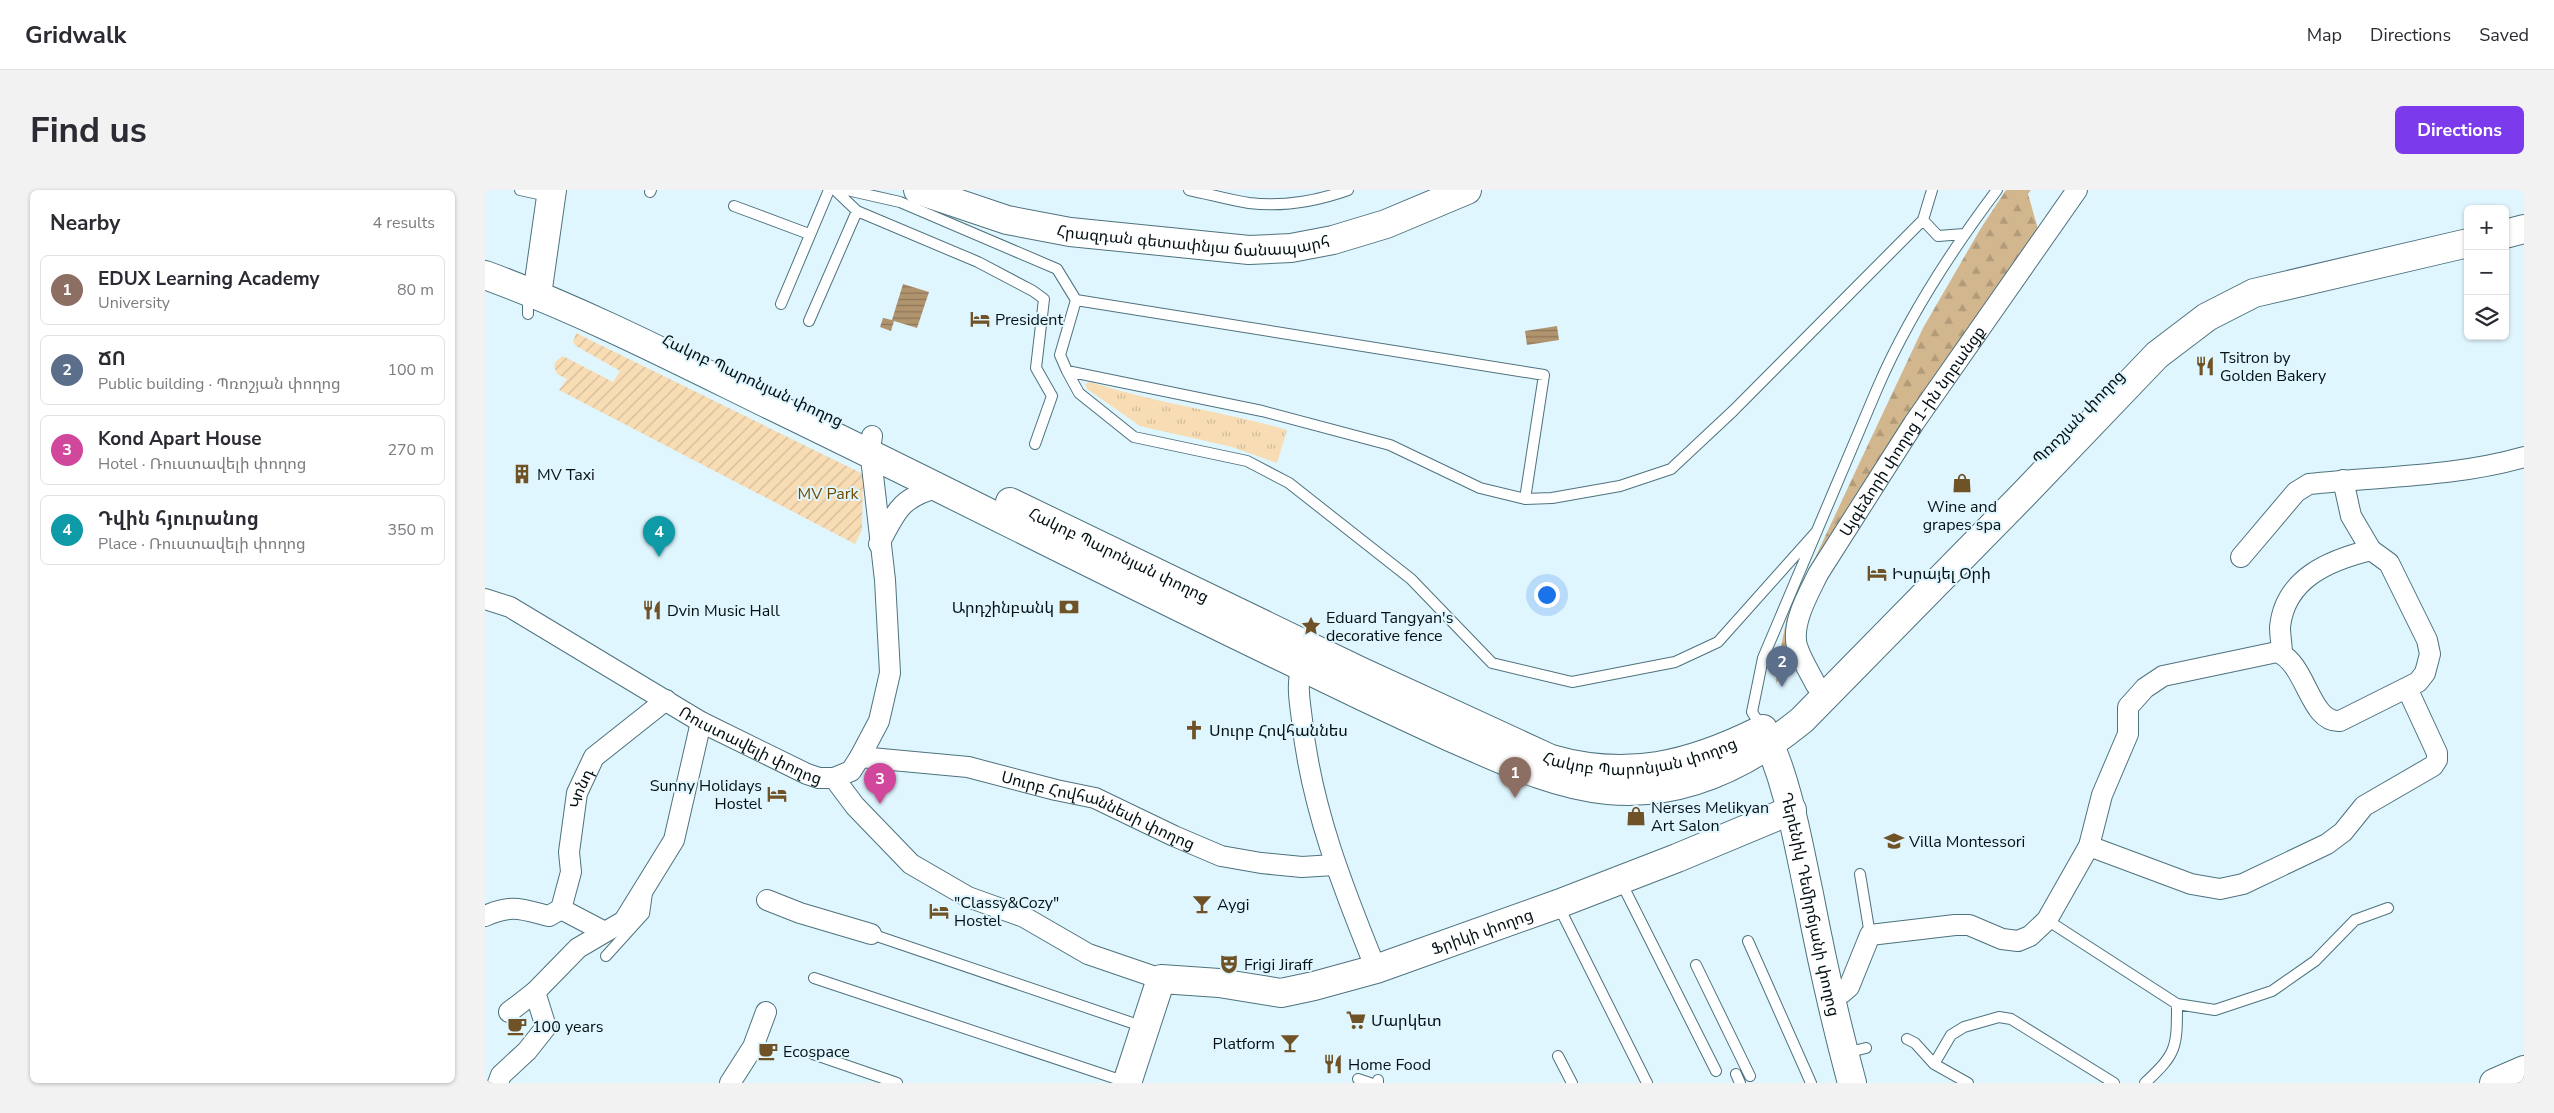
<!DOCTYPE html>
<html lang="en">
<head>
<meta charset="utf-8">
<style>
	:root { --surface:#fff; --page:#f2f2f3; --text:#2b2b33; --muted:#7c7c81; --line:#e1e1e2; --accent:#7c3aed }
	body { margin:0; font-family:"Nunito Sans","Noto Sans Armenian",sans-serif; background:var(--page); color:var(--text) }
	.controls { position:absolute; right:15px; top:15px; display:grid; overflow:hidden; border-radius:8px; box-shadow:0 1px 4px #0004 }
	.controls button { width:45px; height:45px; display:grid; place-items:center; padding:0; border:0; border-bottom:1px solid var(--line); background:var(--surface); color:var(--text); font:25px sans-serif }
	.you { position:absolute; left:1061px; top:404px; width:18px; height:18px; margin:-12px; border:4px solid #fff; border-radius:50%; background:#1a73e8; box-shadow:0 0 0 8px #1a73e833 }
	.badge { display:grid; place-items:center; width:32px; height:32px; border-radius:50%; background:var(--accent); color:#fff; font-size:16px; font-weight:700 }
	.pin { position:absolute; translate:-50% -41px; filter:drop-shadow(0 1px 2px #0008) }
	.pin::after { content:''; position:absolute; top:26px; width:18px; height:15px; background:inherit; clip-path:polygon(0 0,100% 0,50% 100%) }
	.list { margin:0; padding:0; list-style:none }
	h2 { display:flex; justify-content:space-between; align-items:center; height:65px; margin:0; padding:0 20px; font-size:21px }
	h2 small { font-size:16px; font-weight:400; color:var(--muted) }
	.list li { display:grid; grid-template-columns:32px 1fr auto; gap:15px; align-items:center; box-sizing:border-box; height:70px; margin:0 10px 10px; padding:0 10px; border:1px solid var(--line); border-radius:8px }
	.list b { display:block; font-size:19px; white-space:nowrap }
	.list p { margin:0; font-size:16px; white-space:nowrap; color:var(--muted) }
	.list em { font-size:16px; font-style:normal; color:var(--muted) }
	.icon { flex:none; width:28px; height:28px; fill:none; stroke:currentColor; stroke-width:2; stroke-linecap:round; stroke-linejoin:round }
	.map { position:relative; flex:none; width:2039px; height:893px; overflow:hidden; border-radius:8px }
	header { display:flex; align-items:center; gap:30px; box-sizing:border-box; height:70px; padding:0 25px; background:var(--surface); border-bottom:1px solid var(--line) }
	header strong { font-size:24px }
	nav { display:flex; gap:28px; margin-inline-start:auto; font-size:18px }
	.intro { display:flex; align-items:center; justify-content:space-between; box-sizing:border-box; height:120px; padding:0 30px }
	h1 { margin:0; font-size:35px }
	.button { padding:12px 22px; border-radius:8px; background:var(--accent); color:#fff; font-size:18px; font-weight:700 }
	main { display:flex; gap:30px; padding:0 30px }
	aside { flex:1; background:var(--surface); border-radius:8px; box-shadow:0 1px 4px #0004 }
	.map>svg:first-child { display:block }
</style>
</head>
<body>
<header>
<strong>Gridwalk</strong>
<nav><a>Map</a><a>Directions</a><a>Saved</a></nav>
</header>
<div class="intro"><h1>Find us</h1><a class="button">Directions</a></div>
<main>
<aside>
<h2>Nearby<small>4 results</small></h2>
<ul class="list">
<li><span class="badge" style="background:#8d6e63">1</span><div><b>EDUX Learning Academy</b><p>University</p></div><em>80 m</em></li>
<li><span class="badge" style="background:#5c6f8a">2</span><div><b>ՃՈ</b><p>Public building · Պռոշյան փողոց</p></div><em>100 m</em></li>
<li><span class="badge" style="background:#d1479c">3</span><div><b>Kond Apart House</b><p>Hotel · Ռուստավելի փողոց</p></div><em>270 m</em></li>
<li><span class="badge" style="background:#0f9aa8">4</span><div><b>Դվին հյուրանոց</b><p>Place · Ռուստավելի փողոց</p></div><em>350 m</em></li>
</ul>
</aside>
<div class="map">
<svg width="2039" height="893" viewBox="0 0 2039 893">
	<defs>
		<pattern id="grass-tufts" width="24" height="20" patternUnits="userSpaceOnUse" patternTransform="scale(1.25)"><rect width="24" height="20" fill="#f8dcb4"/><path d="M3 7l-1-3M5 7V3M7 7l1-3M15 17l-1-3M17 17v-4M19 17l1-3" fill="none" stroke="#d3bc9a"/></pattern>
		<pattern id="forest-firs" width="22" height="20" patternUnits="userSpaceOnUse" patternTransform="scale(1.25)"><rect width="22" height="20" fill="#d2b68e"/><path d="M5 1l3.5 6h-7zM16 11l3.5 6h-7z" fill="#b39b7a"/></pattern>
		<pattern id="garden-furrows" width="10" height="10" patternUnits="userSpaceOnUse" patternTransform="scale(1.25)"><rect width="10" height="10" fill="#f8dcb4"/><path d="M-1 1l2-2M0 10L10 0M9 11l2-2" fill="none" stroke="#d3bc9a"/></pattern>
		<pattern id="water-rules" width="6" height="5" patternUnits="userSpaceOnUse" patternTransform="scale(1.25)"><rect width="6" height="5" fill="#b0946e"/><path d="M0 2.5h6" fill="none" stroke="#8d7759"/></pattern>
	</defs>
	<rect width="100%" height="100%" fill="#dff6fe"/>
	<path fill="url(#grass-tufts)" d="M605,192C670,213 737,221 802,240L792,273L747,257L655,236L602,199L600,194Z"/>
	<path fill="url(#forest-firs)" d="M1521,0H1546L1543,4L1553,39L1423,225L1304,462L1298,484L1291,493L1293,470L1302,428L1373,276L1438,138L1496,38Z"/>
	<path fill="url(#garden-furrows)" d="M91,143L378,284L377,340L370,354L74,200L82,189L72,184L69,176L71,171L78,166L128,192L135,181L91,156L88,152Z"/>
	<path fill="url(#water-rules)" d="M418,94L444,102L432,138L409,131L406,141L395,137L398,128L407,130Z
		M1072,136L1074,150L1042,155L1040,141Z"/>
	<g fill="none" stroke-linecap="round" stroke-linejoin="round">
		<defs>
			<path id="lane" d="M35,0L58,5
				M350,0L372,21L493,72L548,101L559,109L551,178L567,206L550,254
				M362,0L415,12L572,79L591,110L575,165L582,181L777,221L905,255L995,298L1040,309L1067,308L1135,296L1186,279L1248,221L1438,30
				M704,0C724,4 744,10 764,13C798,17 832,11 863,0
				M1447,0L1438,30L1453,46L1479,44
				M165,2L166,0
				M249,16L324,44
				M43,105V124
				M591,110L1059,185L1040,309
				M296,114L344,0
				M324,131L372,21
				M582,181L594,203L649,247L762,271L804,293L926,389L1007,473L1087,492L1190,472L1233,452L1332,341
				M1278,539L1267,522L1278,468L1392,199C1422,129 1466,61 1512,0
				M1375,684L1385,745
				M1135,690L1231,881
				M1073,715L1162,893
				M1562,730L1692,814L1730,820L1787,801L1830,771L1870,730L1903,718
				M386,744L659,837
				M1263,751L1326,893
				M121,766L159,724L162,703
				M1211,775L1265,886
				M329,788L641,892
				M1422,849L1430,853L1449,874
				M1360,863L1381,858
				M328,864L412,893
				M1073,866L1087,893
				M1251,884L1255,893
				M873,889L885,893
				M893,893V890
				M1483,893L1449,874L1466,845L1479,837L1514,827L1526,829L1629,893
				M1660,893C1692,863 1692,858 1692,814"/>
			<g id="street">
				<path d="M394,354C412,320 415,308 454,297"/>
				<path d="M1756,367L1811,302L1824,294C1896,286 1969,287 2039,267"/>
				<path id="s1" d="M0,409L25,417L216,532L322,584L334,588H349L370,616L426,674L483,707L539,727L603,764L676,789"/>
				<path d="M1797,464C1797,456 1795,446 1795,437C1800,388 1845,370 1886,360"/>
				<path d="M817,477C811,494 815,513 817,530C826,617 858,698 891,779"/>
				<path id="s2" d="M1331,495C1325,483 1316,469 1312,456C1306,433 1324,403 1333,384L1429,233L1592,0"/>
				<path id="s3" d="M375,567L483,577L571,600L610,608L689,646L736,666L776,673L817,677L849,675"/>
				<path d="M349,588L366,581L375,567L394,531L405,483L400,390L385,259L387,246"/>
				<path d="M1604,656L1706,694L1735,699L1758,694L1842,654L1858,642L1879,616L1948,576L1952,570V563L1922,498"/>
				<path d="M282,710L315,723L386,744"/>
				<path d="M0,726C27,714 36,719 64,726L76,719"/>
				<path id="s4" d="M118,741L76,719L86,682L84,662L92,603L109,567L181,510"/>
				<path d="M1344,806L1357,803L1364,797L1385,745L1470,735H1484L1517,749L1533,751L1545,746L1562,730L1604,656L1617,605L1643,544V517L1660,498L1678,486L1792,462C1822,473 1824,533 1855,531L1933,492L1940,483L1945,464L1942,450L1904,373L1886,360L1866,326L1858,290"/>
				<path d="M24,822L50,802L93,758L139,731L189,650L216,532"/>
				<path d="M13,893L16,885L42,861L61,837L50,802"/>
				<path d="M245,893L268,857L281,822"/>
			</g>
			<g id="secondary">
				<path id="s5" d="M433,0L522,30L585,42L764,60L806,58L848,50L901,34L982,0"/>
				<path d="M52,105L67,0"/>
				<path id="s6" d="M1278,539C1303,591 1312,648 1324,704C1336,767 1350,830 1367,893"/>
				<path id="s7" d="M642,893L676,789L734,793L796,803L829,796L891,779L1073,714L1192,668L1307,620"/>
				<path d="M2009,893L2039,880"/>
			</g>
			<g id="primary">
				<path d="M2020,44L2039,39"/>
				<path d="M0,85C98,121 191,169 285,215C457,298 628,386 801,469C855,496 910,522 965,547C1016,569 1068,595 1123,600C1196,607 1262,575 1317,530L1538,305L1672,165L1722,127L1769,103L1983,53"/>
				<path id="s8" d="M525,312L875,481L1066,569C1142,591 1205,575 1274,541"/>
			</g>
		</defs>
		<use href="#lane" stroke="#4e727e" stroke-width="12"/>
		<use href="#street" stroke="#4e727e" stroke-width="22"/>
		<use href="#secondary" stroke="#4e727e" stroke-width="30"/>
		<use href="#primary" stroke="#4e727e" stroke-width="30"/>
		<use href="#lane" stroke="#fff" stroke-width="10"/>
		<use href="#street" stroke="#fff" stroke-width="20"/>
		<use href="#secondary" stroke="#fff" stroke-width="28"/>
		<use href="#primary" stroke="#fff" stroke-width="28"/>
	</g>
	<defs>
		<symbol id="hotel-bare" viewBox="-9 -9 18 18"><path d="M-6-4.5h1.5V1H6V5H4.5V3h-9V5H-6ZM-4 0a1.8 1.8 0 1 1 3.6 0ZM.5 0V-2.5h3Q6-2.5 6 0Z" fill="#6f5226" stroke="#dff6fe" stroke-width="2.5" paint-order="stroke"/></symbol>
		<symbol id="restaurant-bare" viewBox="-9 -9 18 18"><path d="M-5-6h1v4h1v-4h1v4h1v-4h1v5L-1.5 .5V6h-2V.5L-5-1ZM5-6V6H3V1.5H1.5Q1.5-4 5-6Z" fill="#6f5226" stroke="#dff6fe" stroke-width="2.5" paint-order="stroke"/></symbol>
		<symbol id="building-bare" viewBox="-9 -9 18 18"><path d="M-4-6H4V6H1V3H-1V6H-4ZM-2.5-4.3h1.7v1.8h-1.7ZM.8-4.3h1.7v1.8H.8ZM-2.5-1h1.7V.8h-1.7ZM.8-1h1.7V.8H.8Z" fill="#6f5226" stroke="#dff6fe" stroke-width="2.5" paint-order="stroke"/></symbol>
		<symbol id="shop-bare" viewBox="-9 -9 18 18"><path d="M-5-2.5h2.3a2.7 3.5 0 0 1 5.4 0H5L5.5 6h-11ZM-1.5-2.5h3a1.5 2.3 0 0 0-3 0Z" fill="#6f5226" stroke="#dff6fe" stroke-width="2.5" paint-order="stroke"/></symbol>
		<symbol id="bank-bare" viewBox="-9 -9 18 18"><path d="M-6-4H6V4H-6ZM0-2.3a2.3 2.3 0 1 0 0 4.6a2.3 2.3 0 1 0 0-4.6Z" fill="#6f5226" stroke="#dff6fe" stroke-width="2.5" paint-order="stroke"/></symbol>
		<symbol id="sight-bare" viewBox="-9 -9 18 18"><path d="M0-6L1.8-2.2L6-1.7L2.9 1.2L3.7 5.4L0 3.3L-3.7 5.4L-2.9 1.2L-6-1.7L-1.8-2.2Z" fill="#6f5226" stroke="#dff6fe" stroke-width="2.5" paint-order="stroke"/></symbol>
		<symbol id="church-bare" viewBox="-9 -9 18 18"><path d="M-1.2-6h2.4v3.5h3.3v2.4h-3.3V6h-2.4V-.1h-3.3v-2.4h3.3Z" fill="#6f5226" stroke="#dff6fe" stroke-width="2.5" paint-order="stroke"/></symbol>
		<symbol id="school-bare" viewBox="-9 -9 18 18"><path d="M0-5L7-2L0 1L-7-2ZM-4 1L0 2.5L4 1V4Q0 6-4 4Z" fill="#6f5226" stroke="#dff6fe" stroke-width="2.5" paint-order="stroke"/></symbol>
		<symbol id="bar-bare" viewBox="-9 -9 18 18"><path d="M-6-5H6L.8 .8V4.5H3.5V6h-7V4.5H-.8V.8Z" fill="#6f5226" stroke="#dff6fe" stroke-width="2.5" paint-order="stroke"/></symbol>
		<symbol id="theatre-bare" viewBox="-9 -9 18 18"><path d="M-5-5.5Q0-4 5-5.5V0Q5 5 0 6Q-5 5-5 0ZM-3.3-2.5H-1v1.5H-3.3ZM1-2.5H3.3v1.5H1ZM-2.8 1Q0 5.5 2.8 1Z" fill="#6f5226" stroke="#dff6fe" stroke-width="2.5" paint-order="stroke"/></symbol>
		<symbol id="supermarket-bare" viewBox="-9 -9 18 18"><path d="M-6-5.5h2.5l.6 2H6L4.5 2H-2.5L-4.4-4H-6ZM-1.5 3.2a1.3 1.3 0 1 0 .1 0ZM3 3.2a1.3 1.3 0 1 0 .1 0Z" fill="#6f5226" stroke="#dff6fe" stroke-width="2.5" paint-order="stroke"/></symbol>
		<symbol id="cafe-bare" viewBox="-9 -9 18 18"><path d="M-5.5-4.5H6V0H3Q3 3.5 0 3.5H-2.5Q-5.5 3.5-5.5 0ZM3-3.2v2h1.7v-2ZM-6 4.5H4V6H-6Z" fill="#6f5226" stroke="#dff6fe" stroke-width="2.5" paint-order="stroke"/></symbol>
	</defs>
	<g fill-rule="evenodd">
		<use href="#hotel-bare" x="481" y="115" width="28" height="28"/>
		<use href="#restaurant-bare" x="1706" y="162" width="28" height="28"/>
		<use href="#building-bare" x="23" y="270" width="28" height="28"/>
		<use href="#shop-bare" x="1463" y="279" width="28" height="28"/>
		<use href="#hotel-bare" x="1378" y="369" width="28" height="28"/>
		<use href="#bank-bare" x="570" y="403" width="28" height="28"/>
		<use href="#restaurant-bare" x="153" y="406" width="28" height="28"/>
		<use href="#sight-bare" x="812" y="422" width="28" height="28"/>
		<use href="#church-bare" x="695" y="526" width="28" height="28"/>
		<use href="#hotel-bare" x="278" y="590" width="28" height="28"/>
		<use href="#shop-bare" x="1137" y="612" width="28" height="28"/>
		<use href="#school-bare" x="1395" y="637" width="28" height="28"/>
		<use href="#bar-bare" x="703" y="700" width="28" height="28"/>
		<use href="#hotel-bare" x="440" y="707" width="28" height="28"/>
		<use href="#theatre-bare" x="730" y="760" width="28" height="28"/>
		<use href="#supermarket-bare" x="857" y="816" width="28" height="28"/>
		<use href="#cafe-bare" x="18" y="822" width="28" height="28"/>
		<use href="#bar-bare" x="791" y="839" width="28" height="28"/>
		<use href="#cafe-bare" x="269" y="847" width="28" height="28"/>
		<use href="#restaurant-bare" x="834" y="860" width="28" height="28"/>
	</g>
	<g text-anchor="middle" stroke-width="4" stroke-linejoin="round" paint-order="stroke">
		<g font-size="16" fill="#041115" stroke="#dff6fe">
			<text dy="6" stroke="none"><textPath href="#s5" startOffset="282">Հրազդան գետափնյա ճանապարհ</textPath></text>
			<text transform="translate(268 190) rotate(25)" y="6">Հակոբ Պարոնյան փողոց</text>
			<text transform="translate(1593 227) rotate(-46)" y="6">Պռոշյան փողոց</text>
			<text dy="6" stroke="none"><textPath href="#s2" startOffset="291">Այգեձորի փողոց 1-ին նրբանցք</textPath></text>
			<text dy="6" stroke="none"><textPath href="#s8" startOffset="121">Հակոբ Պարոնյան փողոց</textPath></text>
			<text dy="6" stroke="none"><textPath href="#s1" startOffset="304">Ռուստավելի փողոց</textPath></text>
			<text dy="6" stroke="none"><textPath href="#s8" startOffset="690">Հակոբ Պարոնյան փողոց</textPath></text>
			<text dy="6" stroke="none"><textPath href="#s4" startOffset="171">Կոնդ</textPath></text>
			<text dy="6" stroke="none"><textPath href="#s3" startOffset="246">Սուրբ Հովհաննեսի փողոց</textPath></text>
			<text dy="6" stroke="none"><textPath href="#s6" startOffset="182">Դերենիկ Դեմիրճյանի փողոց</textPath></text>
			<text dy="6" stroke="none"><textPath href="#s7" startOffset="441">Ֆրիկի փողոց</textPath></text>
		</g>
		<g font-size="16" fill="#041115" stroke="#dff6fe" text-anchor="start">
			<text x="510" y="135">President</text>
			<text x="1735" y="173">Tsitron by<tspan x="1735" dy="18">Golden Bakery</tspan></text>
			<text x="52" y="290">MV Taxi</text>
			<text x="1477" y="322" text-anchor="middle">Wine and<tspan x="1477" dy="18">grapes spa</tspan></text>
			<text x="1407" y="389">Իսրայել Օրի</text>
			<text x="569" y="423" text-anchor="end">Արդշինբանկ</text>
			<text x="182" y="426">Dvin Music Hall</text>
			<text x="841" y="433">Eduard Tangyan's<tspan x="841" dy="18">decorative fence</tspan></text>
			<text x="724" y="546">Սուրբ Հովհաննես</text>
			<text x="277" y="601" text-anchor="end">Sunny Holidays<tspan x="277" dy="18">Hostel</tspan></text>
			<text x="1166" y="623">Nerses Melikyan<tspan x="1166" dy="18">Art Salon</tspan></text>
			<text x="1424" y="657">Villa Montessori</text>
			<text x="469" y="718">"Classy&amp;Cozy"<tspan x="469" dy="18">Hostel</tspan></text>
			<text x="732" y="720">Aygi</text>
			<text x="759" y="780">Frigi Jiraff</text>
			<text x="886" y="836">Մարկետ</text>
			<text x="47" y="842">100 years</text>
			<text x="790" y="859" text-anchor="end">Platform</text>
			<text x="298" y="867">Ecospace</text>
			<text x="863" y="880">Home Food</text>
		</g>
		<g font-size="16" fill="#704b02" stroke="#dff6fe">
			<text x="343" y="309">MV Park</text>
		</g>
	</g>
</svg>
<div class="controls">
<button>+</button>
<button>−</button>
<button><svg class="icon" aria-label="layers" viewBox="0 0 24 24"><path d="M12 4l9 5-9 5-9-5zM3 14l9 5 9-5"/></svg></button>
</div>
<div class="you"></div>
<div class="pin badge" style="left:1030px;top:608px;background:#8d6e63">1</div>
<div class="pin badge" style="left:1297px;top:497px;background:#5c6f8a">2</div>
<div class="pin badge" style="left:395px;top:614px;background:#d1479c">3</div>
<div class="pin badge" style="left:174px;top:367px;background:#0f9aa8">4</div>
</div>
</main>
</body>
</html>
